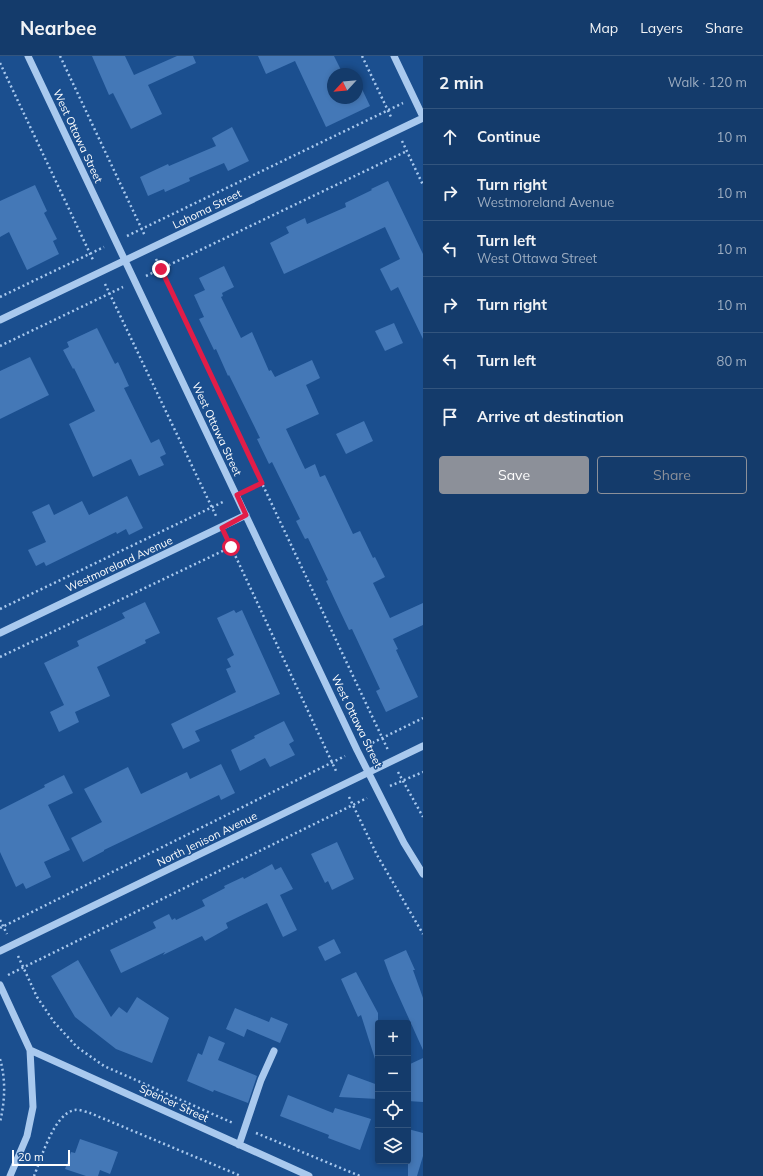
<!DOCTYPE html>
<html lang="en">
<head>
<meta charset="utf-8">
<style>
	:root { --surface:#143b6b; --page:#1d4271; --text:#f1f3f6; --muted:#9dadc1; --line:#33557e; --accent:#8c9099 }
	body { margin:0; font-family:Mulish,sans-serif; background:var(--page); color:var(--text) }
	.controls { position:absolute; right:12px; bottom:12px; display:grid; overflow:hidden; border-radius:4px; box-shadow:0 2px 6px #0003 }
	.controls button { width:36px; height:36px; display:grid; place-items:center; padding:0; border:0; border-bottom:1px solid var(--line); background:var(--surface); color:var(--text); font:20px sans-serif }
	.compass { position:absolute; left:327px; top:12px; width:36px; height:36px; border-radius:50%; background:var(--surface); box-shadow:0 2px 6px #0003; rotate:244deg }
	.scale { position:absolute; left:12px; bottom:10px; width:58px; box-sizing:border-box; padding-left:4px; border:2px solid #fff; border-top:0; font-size:11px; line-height:14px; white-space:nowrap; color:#fff; -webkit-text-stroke:3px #1b4f8f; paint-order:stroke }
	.stop { position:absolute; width:12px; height:12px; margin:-9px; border:3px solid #e11d48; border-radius:50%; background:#fff }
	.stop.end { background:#e11d48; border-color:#fff; box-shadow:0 1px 4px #0008 }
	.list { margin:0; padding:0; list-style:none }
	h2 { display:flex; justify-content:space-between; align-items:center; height:52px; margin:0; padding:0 16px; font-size:17px }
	h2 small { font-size:13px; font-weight:400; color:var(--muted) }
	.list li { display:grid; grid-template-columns:26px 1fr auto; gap:12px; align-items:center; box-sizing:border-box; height:56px; padding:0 16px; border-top:1px solid var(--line) }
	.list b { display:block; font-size:15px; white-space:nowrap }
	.list p { margin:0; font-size:13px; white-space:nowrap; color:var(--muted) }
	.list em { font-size:13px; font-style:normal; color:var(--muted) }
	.actions { display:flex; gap:8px; padding:12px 16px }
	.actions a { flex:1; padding:9px 0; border:1px solid var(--accent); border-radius:4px; text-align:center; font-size:14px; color:var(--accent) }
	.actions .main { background:var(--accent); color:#fff }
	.icon { flex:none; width:22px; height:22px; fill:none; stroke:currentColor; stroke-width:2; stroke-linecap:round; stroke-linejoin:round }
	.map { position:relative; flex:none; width:423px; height:1120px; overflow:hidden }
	header { display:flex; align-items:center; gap:24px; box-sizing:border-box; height:56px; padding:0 20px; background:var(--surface); border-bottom:1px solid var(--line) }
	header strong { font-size:19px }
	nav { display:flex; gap:22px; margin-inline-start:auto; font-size:14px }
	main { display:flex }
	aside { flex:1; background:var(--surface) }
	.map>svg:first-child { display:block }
</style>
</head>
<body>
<header>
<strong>Nearbee</strong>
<nav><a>Map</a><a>Layers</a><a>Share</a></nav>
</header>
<main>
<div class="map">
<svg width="423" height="1120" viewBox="0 0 423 1120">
	<rect width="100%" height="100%" fill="#1b4f8f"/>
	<path fill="#4478b7" d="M92,0H125L134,19L177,0H193L196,7L148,29L162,58L131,73L113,37L109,39Z
		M258,0H334L343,18H333V42H357V33L361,31L370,50L326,71L295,5L266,18Z
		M232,71L249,105L228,115L224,107L189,122L190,125L165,136L164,133L148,140L140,121L168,108L169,110L216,90L212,82Z
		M388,125L423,198V283L398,231L391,235L380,213L400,203L385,171L284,218L270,187L289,177L286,171L305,162L307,168L346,151L345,147L372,134L371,133Z
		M35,129L47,155L44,157L57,183L53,185L59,198L27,214L9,176L0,181V145Z
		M224,210L234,231L222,237L223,240L221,241L241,282L252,276L269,315L271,314L275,321L312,304L320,322L306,329L319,358L286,373L305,413L315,408L320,421L325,419L353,478L360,475L373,502L375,501L385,521L373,527L390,562L423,547V569L393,583L398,593L396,594L418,641L386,656L376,635L380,633L352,573L349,574L340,555L326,525L328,524L308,482L305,483L296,465L300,463L272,406L269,408L257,383L260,382L229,319L228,320L216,293L214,294L199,263L204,261L194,239L205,234L199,222Z
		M394,267L403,287L385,295L375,275Z
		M97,272L115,308L118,306L129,330L124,332L151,387L159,383L166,398L160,401L164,409L139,420L131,403L93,421L69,368L95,355L74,312L73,313L63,294L69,291L67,286Z
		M30,301L49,339L0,363V315Z
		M364,365L373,385L346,398L336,378Z
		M127,440L143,472L129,479L126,473L117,478L116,476L46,510L44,506L36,510L28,494L46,486L32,456L49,448L54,459L82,445L89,459Z
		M145,546L160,577L145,584L146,587L97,611L110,640L75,656L79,666L59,676L50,656L64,649L44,607L79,590L77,585L125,562L122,557Z
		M234,554L236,557L242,554L280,638L195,675L200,685L183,693L171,668L236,636L226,613L231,611L227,603L234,599L217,562Z
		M284,665L294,685L289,688L295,699L270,711L265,702L240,715L231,694L255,682L254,680Z
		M221,708L235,737L221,744L219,739L104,794V795L83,806L71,782L102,766L84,733L128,711L141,738L187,716L190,723Z
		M64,719L73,737L48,749L70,794L44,806L51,821L26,833L23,827L16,831L0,796V754L45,731L44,729Z
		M337,786L354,823L332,834L328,825L325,827L311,798Z
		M272,808L275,814L281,811L293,833L280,839L297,874L283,881L267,847L226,867L228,872L205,885L202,880L163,899L165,896L121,917L110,894L156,872L153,866L169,858L172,864L175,862L176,864L205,850L202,844L225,832L224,830L243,821L244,823Z
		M334,883L341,897L325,905L318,891Z
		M406,894L415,914H413L423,942V994L391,923L384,904Z
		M78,904L111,961L119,951L127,957L137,941L169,962L152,1007L116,993L75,961L51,920Z
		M356,916L378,957V1003H375L361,959L358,961L341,923Z
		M235,952L269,966L271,961L288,968L280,987L247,973L244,981L226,973Z
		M209,980L225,987L218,1004L257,1020L248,1047L214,1034L213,1036L187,1025L198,997L202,999Z
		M423,1002V1046L408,1045V1009Z
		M348,1018L378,1029V1043L339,1041Z
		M288,1039L333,1057L335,1052L371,1063L360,1094L328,1082L329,1079L280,1060Z
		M408,1073L423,1077V1100L417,1120H408Z
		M80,1083L118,1096L110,1118L100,1114L98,1120H86L65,1113L71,1096L75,1097Z"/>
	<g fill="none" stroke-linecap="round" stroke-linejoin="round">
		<path stroke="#a9c9ee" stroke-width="2.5" stroke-dasharray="2 3" stroke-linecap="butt" d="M60,0L145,180
			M362,0L392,63
			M0,7L94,206
			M402,85L423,129
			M127,180L403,47
			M156,203L388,694
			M146,220L407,95
			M105,228L216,460
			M0,241L104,191
			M0,290L123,231
			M248,434L262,427
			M227,482L337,717
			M0,553L225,445
			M0,601L231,491
			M368,689L423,662
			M398,716L423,761
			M390,730L423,716
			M349,741L377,799L423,878
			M0,864L7,878
			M0,872L345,700
			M18,900L37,941L54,966L77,991L104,1010L233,1067
			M8,919L367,742
			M0,1003C6,1024 5,1045 0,1066
			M256,1077L360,1120
			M34,1120C41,1103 54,1057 75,1054C79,1053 86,1056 90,1057L241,1120"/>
		<path stroke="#a9c9ee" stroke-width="7" d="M28,0L357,694L404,787L423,818
			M394,0L423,61
			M0,264L423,62
			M0,577L246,459
			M0,895L423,690
			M0,929L30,994L33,1051L27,1080L10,1120
			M30,994L309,1120
			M239,1089L261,1024L274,995"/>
	</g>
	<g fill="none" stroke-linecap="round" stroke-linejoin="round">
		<path stroke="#e11d48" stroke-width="5" d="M161,213L262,427L237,439L246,459L222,472L231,491"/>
	</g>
	<g text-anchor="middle" stroke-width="3" stroke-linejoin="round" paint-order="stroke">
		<g font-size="11" fill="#fff" stroke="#1b4f8f">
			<text transform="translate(78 80) rotate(65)" y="4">West Ottawa Street</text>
			<text transform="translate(207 153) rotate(-26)" y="4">Lahoma Street</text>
			<text transform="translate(217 373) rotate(65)" y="4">West Ottawa Street</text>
			<text transform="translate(119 508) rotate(-25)" y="4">Westmoreland Avenue</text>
			<text transform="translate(357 665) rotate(64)" y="4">West Ottawa Street</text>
			<text transform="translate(207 783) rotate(-26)" y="4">North Jenison Avenue</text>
			<text transform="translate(174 1047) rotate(25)" y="4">Spencer Street</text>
		</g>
	</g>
</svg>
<div class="controls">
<button>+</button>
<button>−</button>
<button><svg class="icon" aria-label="locate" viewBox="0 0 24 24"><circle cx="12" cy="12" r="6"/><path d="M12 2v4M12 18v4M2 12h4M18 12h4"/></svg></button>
<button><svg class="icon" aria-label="layers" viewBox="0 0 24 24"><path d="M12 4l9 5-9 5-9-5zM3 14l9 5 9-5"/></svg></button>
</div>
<svg class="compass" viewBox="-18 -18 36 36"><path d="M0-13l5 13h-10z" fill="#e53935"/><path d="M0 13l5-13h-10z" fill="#9dadc1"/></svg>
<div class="scale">20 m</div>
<div class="stop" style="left:231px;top:491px"></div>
<div class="stop end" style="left:161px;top:213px"></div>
</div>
<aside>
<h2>2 min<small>Walk · 120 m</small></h2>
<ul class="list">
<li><svg class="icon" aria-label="ahead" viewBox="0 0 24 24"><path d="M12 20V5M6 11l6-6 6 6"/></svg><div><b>Continue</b></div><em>10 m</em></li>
<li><svg class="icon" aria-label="right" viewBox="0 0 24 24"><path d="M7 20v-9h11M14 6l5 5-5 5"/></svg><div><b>Turn right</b><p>Westmoreland Avenue</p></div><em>10 m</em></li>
<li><svg class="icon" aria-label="left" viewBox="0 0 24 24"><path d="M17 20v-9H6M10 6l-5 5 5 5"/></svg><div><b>Turn left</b><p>West Ottawa Street</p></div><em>10 m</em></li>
<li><svg class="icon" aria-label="right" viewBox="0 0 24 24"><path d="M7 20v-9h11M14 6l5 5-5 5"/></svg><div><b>Turn right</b></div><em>10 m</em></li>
<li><svg class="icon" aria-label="left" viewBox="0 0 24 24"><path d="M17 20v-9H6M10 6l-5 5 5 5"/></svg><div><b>Turn left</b></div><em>80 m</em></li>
<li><svg class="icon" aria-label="arrive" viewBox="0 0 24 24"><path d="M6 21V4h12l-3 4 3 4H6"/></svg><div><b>Arrive at destination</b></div></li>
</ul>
<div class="actions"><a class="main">Save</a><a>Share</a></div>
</aside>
</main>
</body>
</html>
